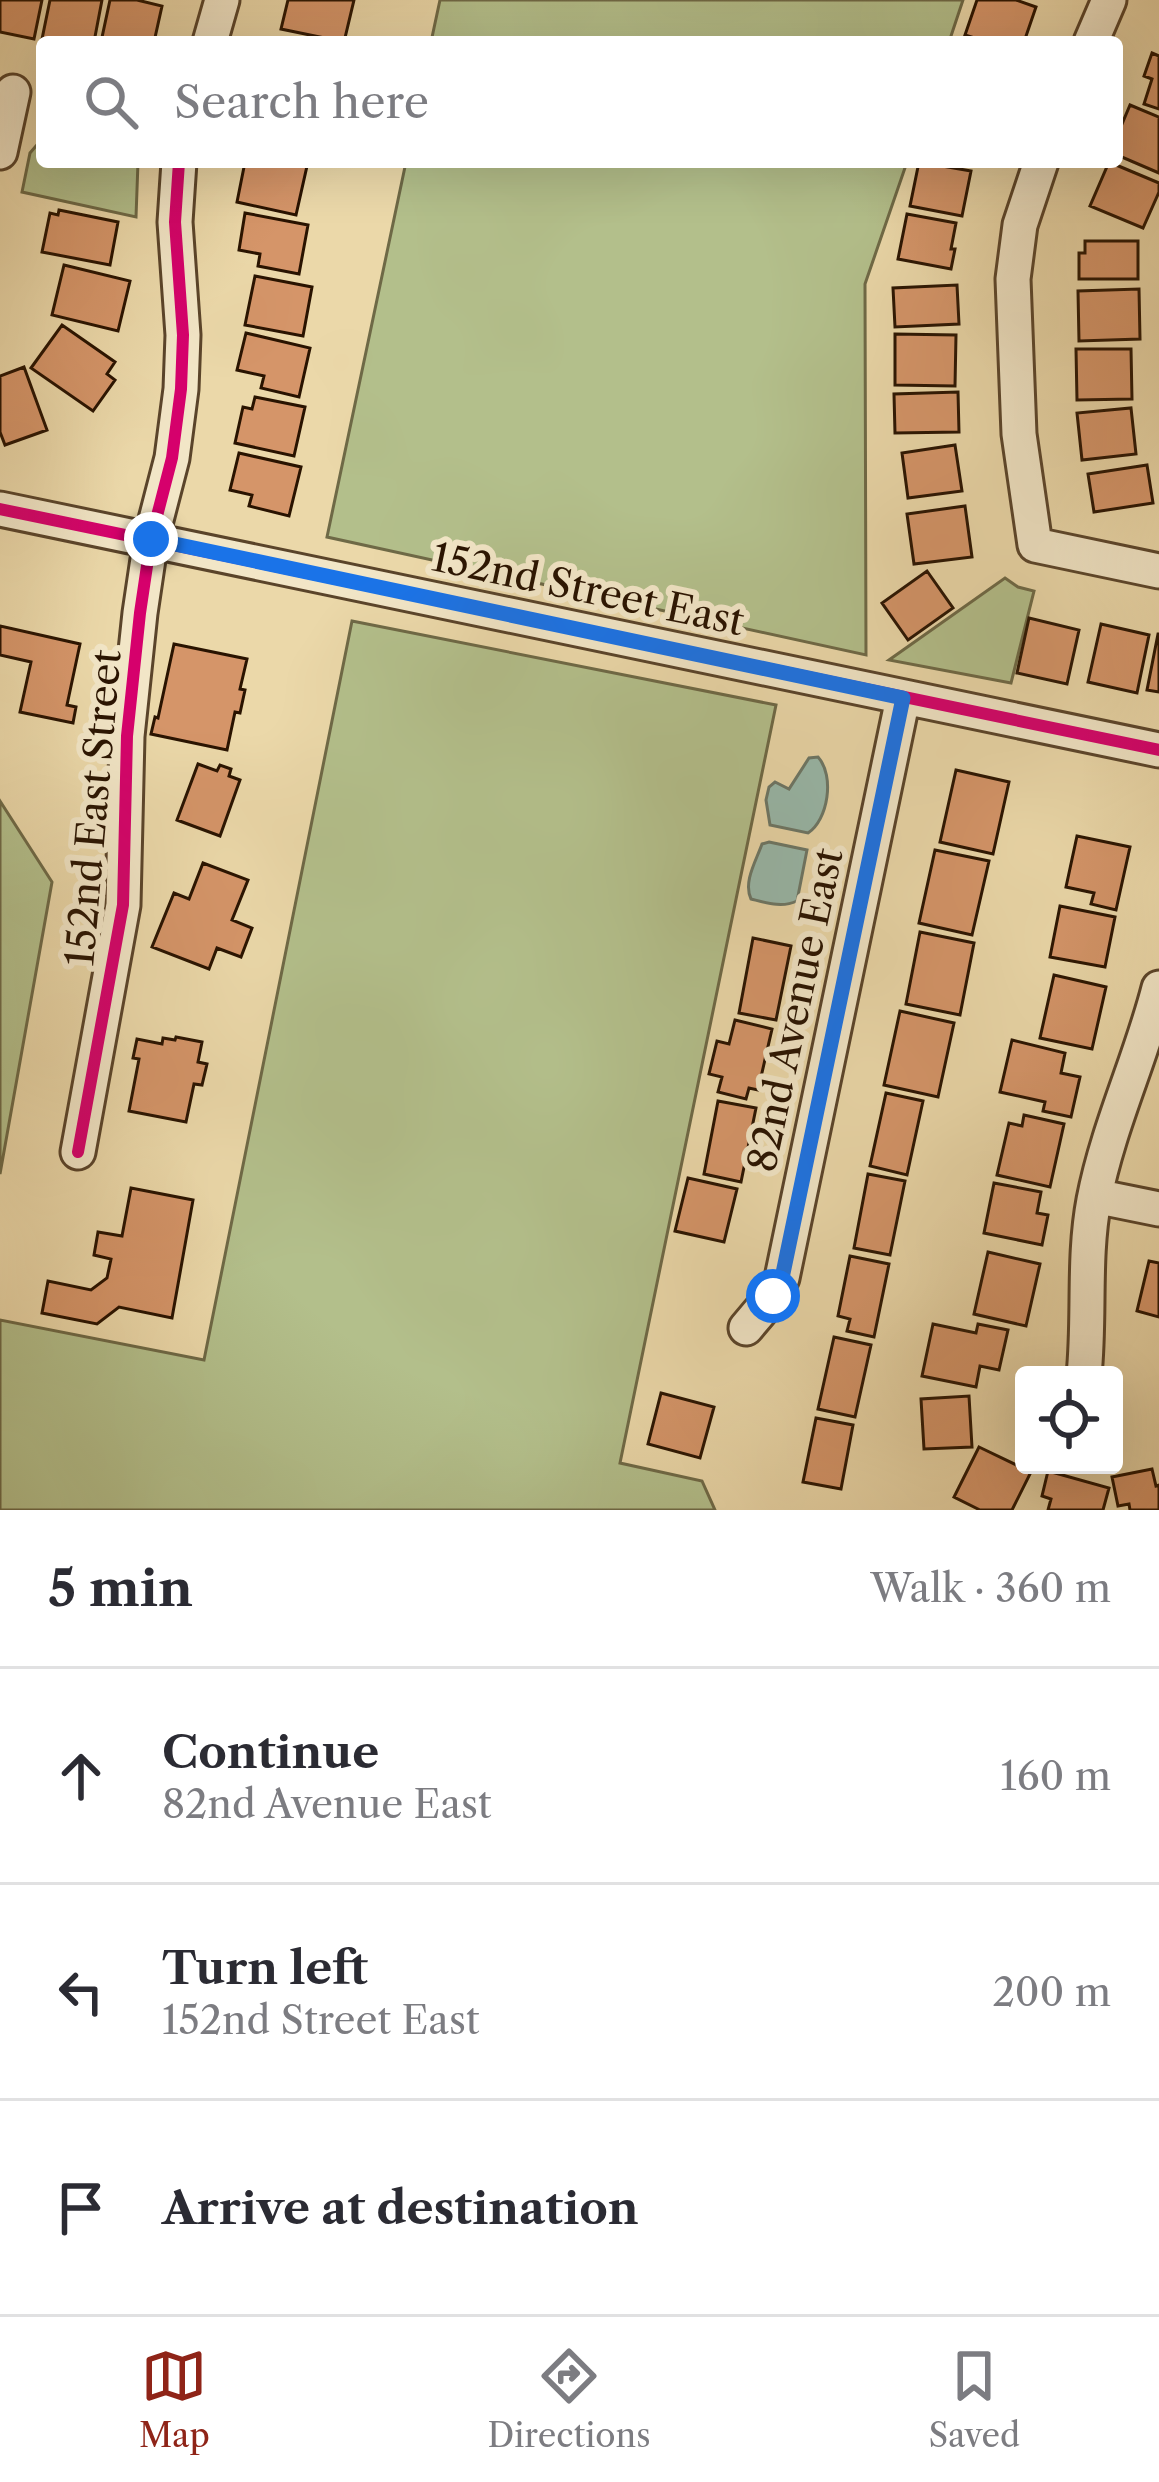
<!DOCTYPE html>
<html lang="en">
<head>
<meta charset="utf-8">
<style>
	:root { --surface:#fff; --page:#f7f7f7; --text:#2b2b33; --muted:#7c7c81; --line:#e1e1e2; --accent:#8f2418 }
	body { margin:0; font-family:"Libre Caslon Text",serif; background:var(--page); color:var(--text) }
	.controls { position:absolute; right:36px; bottom:36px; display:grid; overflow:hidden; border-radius:12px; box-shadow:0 12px 48px #0002 }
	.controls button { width:108px; height:108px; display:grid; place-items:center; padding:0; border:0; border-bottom:3px solid var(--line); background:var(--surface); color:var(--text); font:60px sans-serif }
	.stop { position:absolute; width:36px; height:36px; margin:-27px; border:9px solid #1a73e8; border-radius:50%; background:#fff }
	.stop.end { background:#1a73e8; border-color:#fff; box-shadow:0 3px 12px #0008 }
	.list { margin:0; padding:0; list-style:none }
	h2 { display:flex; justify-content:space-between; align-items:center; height:156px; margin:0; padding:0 48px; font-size:51px }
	h2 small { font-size:39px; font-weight:400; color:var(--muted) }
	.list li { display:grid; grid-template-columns:78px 1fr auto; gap:36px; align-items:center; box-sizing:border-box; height:216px; padding:0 48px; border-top:3px solid var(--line) }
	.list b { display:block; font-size:45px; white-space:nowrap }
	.list p { margin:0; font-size:39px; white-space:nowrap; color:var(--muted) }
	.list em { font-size:39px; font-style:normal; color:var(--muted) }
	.icon { flex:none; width:66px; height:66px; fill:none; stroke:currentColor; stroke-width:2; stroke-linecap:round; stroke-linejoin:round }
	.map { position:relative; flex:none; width:1159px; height:1510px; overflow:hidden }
	.search { position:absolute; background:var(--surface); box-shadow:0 12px 48px #0002; left:36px; right:36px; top:36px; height:132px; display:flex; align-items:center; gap:30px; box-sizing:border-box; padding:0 42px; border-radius:12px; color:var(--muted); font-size:45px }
	.sheet { height:804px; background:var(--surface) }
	nav { display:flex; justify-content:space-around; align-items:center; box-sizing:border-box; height:168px; border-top:3px solid var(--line); background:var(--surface); font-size:33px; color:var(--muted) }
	nav a { display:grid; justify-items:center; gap:6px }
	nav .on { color:var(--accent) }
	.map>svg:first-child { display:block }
</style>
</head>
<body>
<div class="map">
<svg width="1159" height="1510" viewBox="0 0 1159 1510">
	<rect width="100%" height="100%" fill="#ebd8a9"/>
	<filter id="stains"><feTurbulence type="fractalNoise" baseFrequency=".00167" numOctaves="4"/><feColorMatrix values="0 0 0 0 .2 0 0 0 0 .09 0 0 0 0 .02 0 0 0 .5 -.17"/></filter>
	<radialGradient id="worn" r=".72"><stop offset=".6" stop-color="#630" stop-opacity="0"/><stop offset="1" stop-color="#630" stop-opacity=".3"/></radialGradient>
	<path fill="#b3bf8b" stroke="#6e6946" stroke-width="3" d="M440,0H963L949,42H431Z
		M42,139V162H138L136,217L22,192L30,153Z
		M406,162H907L865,284L866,655L327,537Z
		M1005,578L1018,587L1034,591L1011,683L889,660Z
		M352,621L776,705L620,1463L702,1481L715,1510H0V1320L204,1360Z
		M0,801L52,882L0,1174Z"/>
	<path fill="#98b9ab" stroke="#6c7767" stroke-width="3" d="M818,757C835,776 828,820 808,833L770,825L766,800L769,787L775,782L789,789L809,758Z
		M769,842L807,850L797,901C782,908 767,903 751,899C743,882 756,861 762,844Z"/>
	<path fill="#d59569" stroke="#291300" stroke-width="3" d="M0,0H42L34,39L0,32Z
		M50,0H102L94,42H57L42,39Z
		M110,0H137L162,6L154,42H101Z
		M288,0H354L344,42L281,29Z
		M977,0H1016L1036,7L1024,42H987L965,35Z
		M1152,53L1159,56V109L1144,104L1152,79L1144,76Z
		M1130,105L1159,117V173L1117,155V136Z
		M245,162H291L307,166L296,215L237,202Z
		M919,162L971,171L962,216L910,206Z
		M1109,162L1159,183V192L1143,228L1090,206Z
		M59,210L118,222L110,265L42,252L50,213L58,215Z
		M245,213L308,225L299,274L258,266L260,254L239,250Z
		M907,214L956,223L951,249H955L951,269L898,259Z
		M1085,241H1138V279H1079V253H1085Z
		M64,265L130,281L118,331L52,315Z
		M255,276L312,287L303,336L245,325Z
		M957,285L959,324L895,327L893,288Z
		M1139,289L1140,339L1079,341L1078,291Z
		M62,325L115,362L107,374L115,380L93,411L31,368Z
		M246,333L310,348L299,397L261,388L264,376L237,370Z
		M895,334L956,335L955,386L895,385Z
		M1076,349H1131L1132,399L1077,400Z
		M24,367L47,430L5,445L0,432V376Z
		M958,392L959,432L895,433L894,394Z
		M255,397L305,407L294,456L235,443L243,407L252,409Z
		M1131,408L1136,454L1082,460L1077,413Z
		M955,445L962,491L908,498L902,453Z
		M239,453L301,467L289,516L249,506L252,495L230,490Z
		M1147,465L1153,503L1094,512L1088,474Z
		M965,506L972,557L914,564L907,514Z
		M927,571L953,608L908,640L882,603Z
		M1029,618L1079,630L1067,684L1017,673Z
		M1101,624L1149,635L1137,693L1088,682Z
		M0,626L80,644L67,705L76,707L73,723L20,712L31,662L0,655Z
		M1158,634H1159V692L1147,690Z
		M174,644L247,659L240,689L245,690L240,713L235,712L227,750L151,734L155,717L158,718Z
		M198,764L217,771L220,765L231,769L229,776L240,780L220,836L177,820Z
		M956,770L1009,782L993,854L940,842Z
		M1077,836L1130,847L1116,910L1091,904L1094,893L1066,887Z
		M935,850L989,861L972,935L919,923Z
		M203,863L248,880L232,920L252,928L241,957L217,948L209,969L152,947L174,893L189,899Z
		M1060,906L1115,917L1105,967L1050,957Z
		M920,932L974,943L960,1015L906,1004Z
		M753,938L791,946L776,1020L739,1013Z
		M1054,975L1106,987L1092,1049L1040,1038Z
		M900,1011L954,1023L938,1097L884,1085Z
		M735,1020L772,1029L758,1090L749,1088L746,1099L718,1092L722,1077L709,1074L717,1041L729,1044Z
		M176,1037L202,1042L198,1062L207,1064L202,1085L194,1084L186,1122L129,1111L139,1059L133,1058L137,1039L162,1044L163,1038L175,1040Z
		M1012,1040L1065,1053L1061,1073L1080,1077L1071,1117L1043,1111L1045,1102L1000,1092Z
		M886,1093L923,1101L907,1175L870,1166Z
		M718,1101L756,1108L741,1182L704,1174Z
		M1024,1115L1064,1124L1050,1187L997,1175L1009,1123L1022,1126Z
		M868,1174L905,1181L890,1255L854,1248Z
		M688,1178L737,1189L724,1242L675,1231Z
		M994,1183L1041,1192L1037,1213L1048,1215L1042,1245L984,1233Z
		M131,1188L193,1200L172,1318L119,1307L97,1324L42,1313L48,1281L91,1290L107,1278L111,1259L94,1255L98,1232L122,1236Z
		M988,1252L1040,1264L1026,1326L974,1314Z
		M850,1256L889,1264L874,1337L847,1331L850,1319L838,1316Z
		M1149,1261L1159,1263V1317L1137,1311Z
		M933,1324L976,1333L978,1324L1008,1330L999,1370L980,1366L976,1387L922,1376Z
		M834,1337L871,1345L855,1417L818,1409Z
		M661,1393L714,1407L700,1458L648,1444Z
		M969,1396L972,1447L924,1449L921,1399Z
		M816,1418L853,1425L841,1489L803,1482Z
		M979,1447L1031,1472L1012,1510H980L954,1497Z
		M1152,1469L1156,1486L1159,1485V1510H1130L1129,1504L1118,1506L1112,1477Z
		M1048,1471L1109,1488L1103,1510H1048L1051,1499L1042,1496Z"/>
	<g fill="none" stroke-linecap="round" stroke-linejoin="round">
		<defs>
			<path id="minor" d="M210,42L222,0
				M1091,42L1109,0
				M0,152L13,92
				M1041,162L1020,225L1013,279L1019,434L1035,545L1159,571
				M0,509L1159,750
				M78,1152L123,905L127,736L140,613L151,539L172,458L181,389L183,335L175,222L179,162
				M1095,1196L1159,1209
				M746,1328L773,1296L782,1278L903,698
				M1084,1375C1090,1317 1083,1258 1094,1200C1108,1127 1141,1059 1159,988"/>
		</defs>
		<use href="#minor" stroke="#5a442a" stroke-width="39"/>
		<use href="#minor" stroke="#f2e6c7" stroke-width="33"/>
		<defs>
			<path id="cycleway" d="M0,509L1159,750
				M78,1152L123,905L127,736L140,613L151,539L172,458L181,389L183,335L175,222L179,162"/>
		</defs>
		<use href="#cycleway" stroke="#f2e6c7" stroke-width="20"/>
		<use href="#cycleway" stroke="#d6006c" stroke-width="12"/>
	</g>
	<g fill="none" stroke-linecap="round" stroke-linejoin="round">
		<path stroke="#1a73e8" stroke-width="15" d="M151,539L903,698L782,1278L773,1296"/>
	</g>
	<g text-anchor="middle" stroke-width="12" stroke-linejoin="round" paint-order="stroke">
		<g font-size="39" fill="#291300" stroke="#f2e6c7">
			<text transform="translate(588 589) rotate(12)" y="14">152nd Street East</text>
			<text transform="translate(93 808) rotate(-85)" y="14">152nd East Street</text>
			<text transform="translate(795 1010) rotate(-78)" y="14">82nd Avenue East</text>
		</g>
	</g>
	<rect width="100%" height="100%" filter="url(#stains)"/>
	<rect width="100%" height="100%" fill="url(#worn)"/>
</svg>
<div class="controls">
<button><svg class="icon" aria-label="locate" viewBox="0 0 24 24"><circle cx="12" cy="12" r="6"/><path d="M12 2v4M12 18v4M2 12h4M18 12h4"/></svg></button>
</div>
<div class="stop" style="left:773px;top:1296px"></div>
<div class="stop end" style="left:151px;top:539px"></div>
<div class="search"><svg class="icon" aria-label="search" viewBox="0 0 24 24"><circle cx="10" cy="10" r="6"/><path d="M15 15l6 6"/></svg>Search here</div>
</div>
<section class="sheet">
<h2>5 min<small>Walk · 360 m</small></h2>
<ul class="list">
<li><svg class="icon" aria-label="ahead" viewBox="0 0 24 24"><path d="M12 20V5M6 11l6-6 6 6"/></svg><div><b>Continue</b><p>82nd Avenue East</p></div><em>160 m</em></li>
<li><svg class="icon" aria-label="left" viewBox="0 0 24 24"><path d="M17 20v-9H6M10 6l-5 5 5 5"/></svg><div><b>Turn left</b><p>152nd Street East</p></div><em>200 m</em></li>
<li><svg class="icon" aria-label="arrive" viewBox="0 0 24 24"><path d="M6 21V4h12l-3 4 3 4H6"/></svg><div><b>Arrive at destination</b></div></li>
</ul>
</section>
<nav>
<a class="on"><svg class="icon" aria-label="map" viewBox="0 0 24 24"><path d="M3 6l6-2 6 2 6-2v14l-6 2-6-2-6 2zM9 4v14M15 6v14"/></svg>Map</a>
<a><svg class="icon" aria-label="directions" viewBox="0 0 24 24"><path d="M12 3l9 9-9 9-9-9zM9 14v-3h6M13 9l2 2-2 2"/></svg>Directions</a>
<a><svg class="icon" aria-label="saved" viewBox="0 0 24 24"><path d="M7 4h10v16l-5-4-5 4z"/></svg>Saved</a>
</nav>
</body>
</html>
